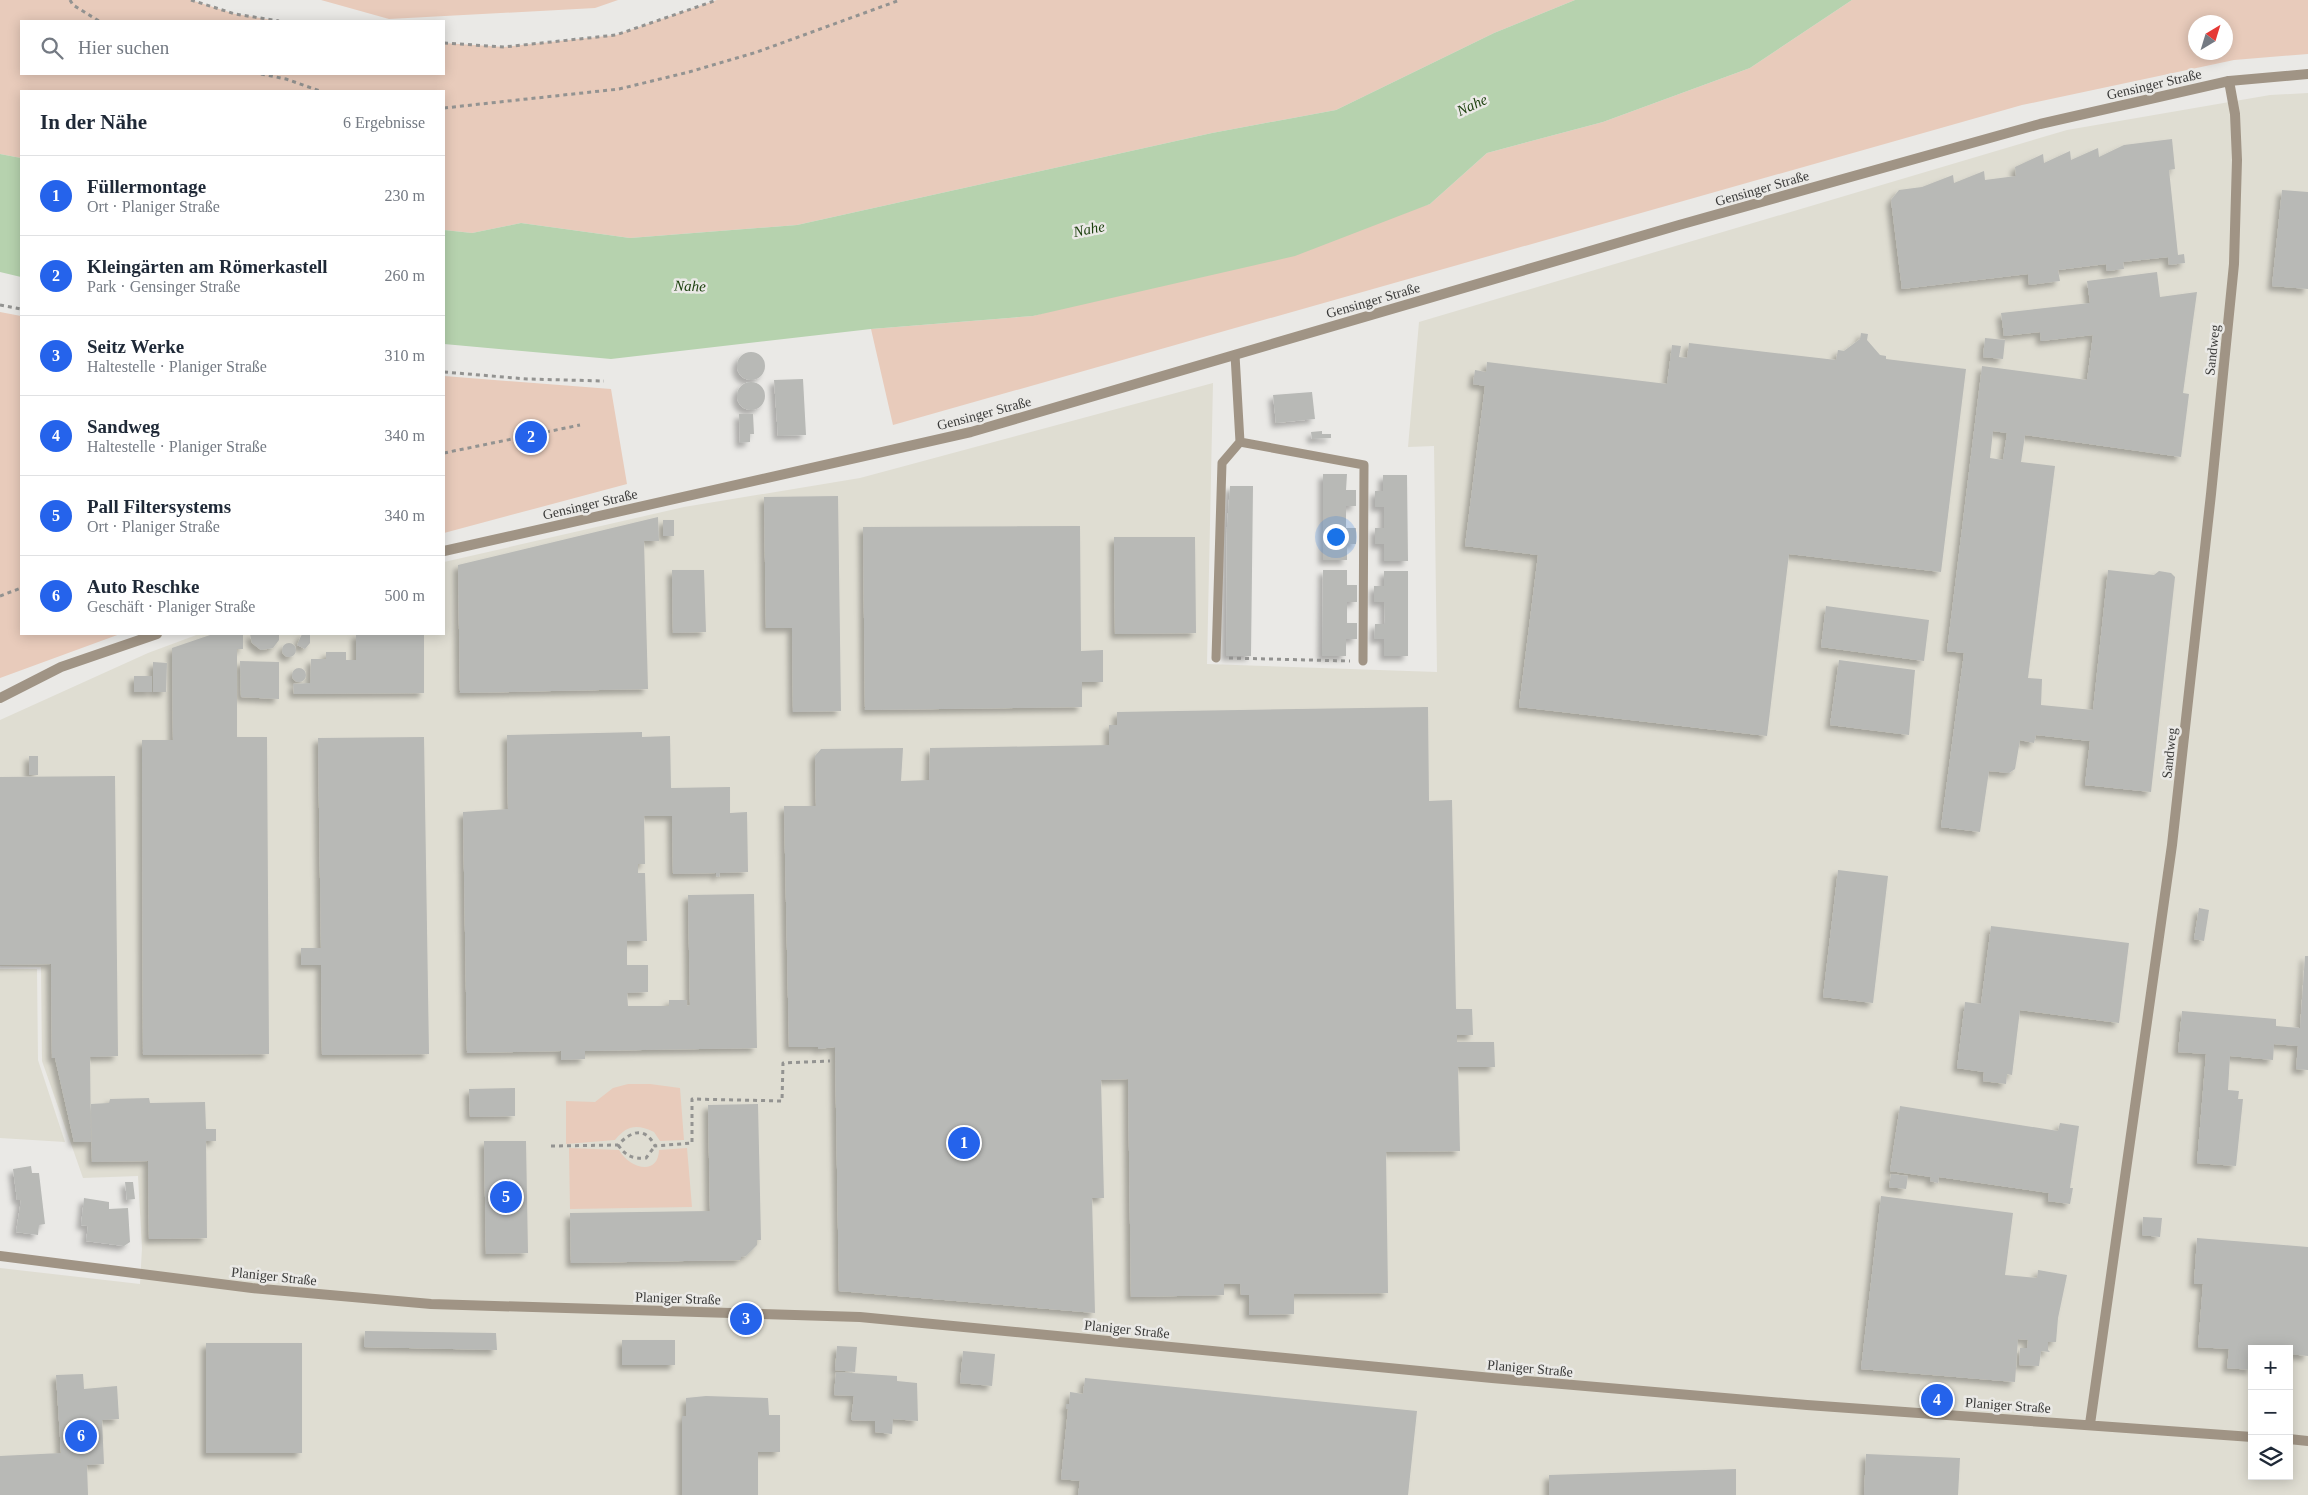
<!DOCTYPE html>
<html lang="de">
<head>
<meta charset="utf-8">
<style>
	:root { --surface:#fff; --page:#f6f6f7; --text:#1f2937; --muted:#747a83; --line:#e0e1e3; --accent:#2563eb }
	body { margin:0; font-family:"Times New Roman",serif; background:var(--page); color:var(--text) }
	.controls { position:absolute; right:15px; bottom:15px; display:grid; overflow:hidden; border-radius:0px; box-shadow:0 2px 12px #0003 }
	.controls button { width:45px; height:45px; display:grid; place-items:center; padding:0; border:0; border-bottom:1px solid var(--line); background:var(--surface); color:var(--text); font:25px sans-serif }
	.compass { position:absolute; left:2188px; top:15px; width:45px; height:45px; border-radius:50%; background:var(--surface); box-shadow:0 2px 12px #0003; rotate:38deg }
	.you { position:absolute; left:1335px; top:536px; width:18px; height:18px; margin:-12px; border:4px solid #fff; border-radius:50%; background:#1a73e8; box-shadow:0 0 0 8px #1a73e833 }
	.badge { display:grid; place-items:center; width:32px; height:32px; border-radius:50%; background:var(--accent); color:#fff; font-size:16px; font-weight:700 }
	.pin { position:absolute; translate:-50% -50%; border:2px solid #fff; box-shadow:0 1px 5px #0006 }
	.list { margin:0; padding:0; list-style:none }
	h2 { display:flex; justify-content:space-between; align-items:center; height:65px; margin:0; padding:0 20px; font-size:21px }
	h2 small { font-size:16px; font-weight:400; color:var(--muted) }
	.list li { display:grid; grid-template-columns:32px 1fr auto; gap:15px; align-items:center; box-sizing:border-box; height:80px; padding:0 20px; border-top:1px solid var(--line) }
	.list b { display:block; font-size:19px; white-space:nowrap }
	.list p { margin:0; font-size:16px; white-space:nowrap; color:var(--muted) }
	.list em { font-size:16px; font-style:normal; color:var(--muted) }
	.icon { flex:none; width:28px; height:28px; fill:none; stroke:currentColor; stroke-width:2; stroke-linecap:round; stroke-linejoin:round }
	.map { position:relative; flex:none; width:2308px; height:1495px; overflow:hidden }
	.search { position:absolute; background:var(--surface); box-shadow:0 2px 12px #0003; left:20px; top:20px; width:425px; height:55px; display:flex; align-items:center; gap:12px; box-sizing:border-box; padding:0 18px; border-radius:0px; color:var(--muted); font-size:19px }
	.panel { position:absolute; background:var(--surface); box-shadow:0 2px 12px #0003; left:20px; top:90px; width:425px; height:545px; border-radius:0px }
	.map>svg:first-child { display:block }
</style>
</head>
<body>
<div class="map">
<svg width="2308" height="1495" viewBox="0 0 2308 1495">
	<defs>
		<filter id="shadow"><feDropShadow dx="-4.5" dy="4.5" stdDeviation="2.5" flood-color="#0004"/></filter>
	</defs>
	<rect width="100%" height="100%" fill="#eae9e6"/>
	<path fill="#dfddd2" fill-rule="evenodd" d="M2308,93V1495H0V1268L140,1284L142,1248L138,1176L83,1178L42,1061L41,967L0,966V720L148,653L199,634H444V562L684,507L860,478L1213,383L1207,664L1437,672L1434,446L1408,447L1419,322L2067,130L2270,95ZM2252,1349H2289V1476H2252Z
		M0,969H37L38,1060L65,1142L0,1138Z"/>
	<path fill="#e8cbbb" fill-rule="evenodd" d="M0,0H191L235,14L279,21H21V74H444V43L504,47L616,35L717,0H1575L1494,33L1336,110L1212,133L797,225L630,238L521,223L472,233L444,230V91H21V158L0,154Z
		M321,0H618L595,8L389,19Z
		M1852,0H2308V54L2234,60L2022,105L893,425L871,329L1033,316L1430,204L1487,153L1603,122L1750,68ZM2196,22H2226V52H2196Z
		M0,312L21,316V634H120L0,678Z
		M444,376L611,389L627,484L444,533Z
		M628,1084H650L680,1088L684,1140L660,1141L654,1132C637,1124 627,1125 615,1140L566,1144V1101L595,1102L613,1088Z
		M569,1148L619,1150C629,1168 658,1177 659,1150L687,1148L692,1207L570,1209Z"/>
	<path fill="#b6d2ae" d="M1575,0H1852L1750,68L1603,122L1487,153L1430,204L1295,256L1033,316L871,329L611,359L444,344V230L472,233L521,223L630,238L797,225L1212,133L1336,110L1494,33Z
		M0,154L21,158V277L0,272Z"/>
	<path fill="#b8b9b6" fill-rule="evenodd" filter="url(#shadow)" d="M2172,139L2175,169L2169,170L2178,255L2184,254L2185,263L2169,265L2168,257L2123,262L2124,269L2107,271L2106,264L2058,270L2060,281L2029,285L2028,274L1902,289L1891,200L1899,190L1922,187L1953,175L1954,183L1984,171L1985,180L2016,176L2015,167L2043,154L2044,163L2070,151L2071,160L2098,148L2099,157L2124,145Z
		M2282,190L2308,192V289L2272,286Z
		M2157,272L2160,297L2197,292L2183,393L2189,394L2181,457L2025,435L2021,462L2055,466L2028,678L2042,679L2041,705L2093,710L2108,570L2154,575L2159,571L2171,573L2175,577L2151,792L2085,785L2090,741L2036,735L2034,743L2020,740L2015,769L2009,773L1989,771L1980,832L1941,827L1964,653L1947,651L1982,366L2087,380L2093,335L2041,341L2040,332L2004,336L2001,313L2090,303L2087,281ZM1993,431L2007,433L2003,460L1990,458Z
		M1861,333L1868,334L1867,340L1880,355L1886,356V359L1966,369L1941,572L1789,554L1767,736L1519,707L1538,555L1465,546L1485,386L1473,384L1475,370L1486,372L1487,362L1667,384L1672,345L1681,346L1679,357L1687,358L1689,343L1836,360L1838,350L1844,351L1860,339Z
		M1985,338L2005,340L2003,359L1983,357Z
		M737 366a14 14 0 1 1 28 0a14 14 0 1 1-28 0Z
		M803,379L806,435L778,436L774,380Z
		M737 396a14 14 0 1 1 28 0a14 14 0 1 1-28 0Z
		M1312,392L1315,419L1276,423L1273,395Z
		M739,414H753L754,434H750V442L740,443Z
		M1322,431V434H1331V438L1312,439L1311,432Z
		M1323,474H1347L1346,490H1356V506H1346V528H1356V544H1347V560H1323Z
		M1383,475H1407L1408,561H1384V544H1375V528H1384V507H1375V491H1383Z
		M1230,486H1253L1251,656H1226L1227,526Z
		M838,496L841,711L793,712L792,628H766L764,497Z
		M658,517L659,541H644L648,689L460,693L458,565Z
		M663,520H674V536H663Z
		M1080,526L1081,651L1103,650V682H1082V707L865,710L863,527Z
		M1114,537H1195L1196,633L1115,634Z
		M672,570H704L706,632L673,633Z
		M1323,570H1347V585H1357V602H1347V623H1357V639H1346V656H1322Z
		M1384,571H1408V656H1384V639H1374L1375,624H1385L1384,602H1374V586H1384Z
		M1826,606L1929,620L1924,661L1821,647Z
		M213,634H243V649H237V737H267L269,1054L143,1055L142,740H173L172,648Z
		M250,634H279V640L273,648L261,650L252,643Z
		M302,634L310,635V643L305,649L297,645Z
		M356,634H424V693L294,694L293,684L310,683L311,659H326V652H346V660H356Z
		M282 650a7 7 0 1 1 14 0a7 7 0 1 1-14 0Z
		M1839,660L1915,670L1909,735L1830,725Z
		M240,661L279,662V699L241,697Z
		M153,662L167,663L166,692H153Z
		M292 675a7 7 0 1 1 14 0a7 7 0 1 1-14 0Z
		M134,676H152V692H134Z
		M1428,707L1429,801L1452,800L1456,1009H1472L1473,1035H1457V1042H1494L1495,1067H1458L1460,1151L1386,1152L1388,1293L1294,1294V1314L1249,1315V1295H1241L1240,1284H1224V1295L1131,1297L1128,1079L1101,1080L1104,1198H1092L1095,1313L839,1291L835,1047L818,1049V1047H789L784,806H816L815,756L821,749L903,748L901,781L929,780L930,748L1109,745V725H1117V712Z
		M642,732V737L670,736L671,788L730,787V813L747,812L748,872L720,873L719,877L716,876V873L673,874L672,816H644L645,864H638V873H645L647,941H627V965H648V992L627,993L628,1006H669V1000H687V1006L690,1005L688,895L754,894L757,1048L585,1051V1059L561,1060V1051L467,1053L463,812L508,809L507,735Z
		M424,737L429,1054L322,1055L321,965H301V948H321L318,738Z
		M29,756H38V775H29Z
		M115,776L118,1056L90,1057L91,1142H74L55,1058H52L51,964L0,965V777Z
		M1838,870L1888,876L1873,1003L1823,997Z
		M2199,908L2209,910L2204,941L2194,939Z
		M1991,926L2129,943L2119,1023L2020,1010L2012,1075L2007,1074L2006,1084L1983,1081L1984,1072L1957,1068L1965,1002L1981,1004Z
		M2305,956H2308V1070L2296,1069L2298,1046L2274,1044L2273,1060L2230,1056L2228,1090L2239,1091L2238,1099H2243L2236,1166L2197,1163L2206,1054L2178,1052L2182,1011L2276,1019V1026L2300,1028Z
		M515,1088V1116L470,1117L469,1089Z
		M149,1098L150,1103L205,1102L206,1129H216V1141H206L207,1238L149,1239L148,1161L92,1162L91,1104L109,1103L110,1099Z
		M758,1104L761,1240H757V1245L746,1256L741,1257V1260L571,1263L570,1213L710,1211L708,1105Z
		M1900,1106L2058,1131L2060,1123L2079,1126L2070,1188H2073L2070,1204L2048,1201L2049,1193L1939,1177L1938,1183L1930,1181L1931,1177L1890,1171Z
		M484,1141H526L528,1253L486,1254Z
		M31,1166L32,1173H39L45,1224L39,1225L38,1235L16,1232L21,1200H17L13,1169Z
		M1891,1174L1908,1176L1906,1189L1889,1187Z
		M125,1182H133L135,1199L127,1200Z
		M1881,1196L2013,1213L2005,1275L2037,1278L2038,1270L2067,1275L2058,1318L2056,1342H2048V1350L2050,1352L2041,1351L2039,1366L2019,1365L2020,1348H2027L2028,1340L2018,1339L2015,1382L1861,1369Z
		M84,1198L109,1202V1209L128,1208L130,1242L124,1246L86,1241L88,1226L81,1225Z
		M2143,1217L2162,1218L2160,1237L2142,1235Z
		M2197,1238L2308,1247V1356L2289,1354V1349H2252V1370L2227,1368L2229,1349L2198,1347L2203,1284H2194Z
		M365,1331L496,1333L497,1350L364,1347Z
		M622,1340H675V1365H622Z
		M206,1343H302V1453H206Z
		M837,1346L857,1347L855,1372L835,1370Z
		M963,1351L995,1354L992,1386L960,1383Z
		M836,1372L897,1376V1381L917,1383L918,1421L893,1419L892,1434L875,1432V1421L851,1420L854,1396L834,1395Z
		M83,1374L84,1389L117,1386L119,1419L102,1420L104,1464L87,1465L88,1495H0V1456L61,1453L56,1375Z
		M1085,1378L1417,1411L1408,1495H1078L1080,1481L1061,1479L1068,1409H1066V1404H1069L1070,1392L1083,1394Z
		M706,1396L768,1398L769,1415H780V1452H758V1495H682V1416H686V1398Z
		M1866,1454L1960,1458L1958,1495H1864Z
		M1736,1469V1495H1549V1475Z"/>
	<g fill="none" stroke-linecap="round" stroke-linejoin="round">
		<path stroke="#939391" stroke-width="3" stroke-dasharray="4 4" stroke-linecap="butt" d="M70,0L73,5L99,21
			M191,0L235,14L279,21
			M444,43L504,47L616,35L717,0
			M261,74L286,79L320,91
			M444,108L619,89L689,72L757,52L900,0
			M0,305L21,309
			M444,372L527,379L604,381
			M444,453L580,425
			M0,596L21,588
			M1229,658L1350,661
			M618,1145C626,1156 632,1159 646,1158L655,1146
			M551,1146L618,1145C631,1131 645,1126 655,1146L692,1143V1099L782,1101L783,1063L830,1061"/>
		<path stroke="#a09485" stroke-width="9" d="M1240,442L1364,465L1363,661
			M1216,658L1222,463L1240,442L1235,355"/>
		<path stroke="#a09485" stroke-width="10" d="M0,1256L252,1288L431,1304L860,1317L1492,1378L1807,1405L2252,1437
			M2090,1424L2172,845L2211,494L2234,264L2237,160L2235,114L2229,81
			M2289,1439L2308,1441"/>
		<path stroke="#a09485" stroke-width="10" d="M444,551L971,432L1679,225L2040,124L2229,81L2308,74
			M0,698L61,667L157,634"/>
	</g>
	<g text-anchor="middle" stroke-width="5" stroke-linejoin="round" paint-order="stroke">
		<g font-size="14" fill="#3a3a39" stroke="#eae9e6">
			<text transform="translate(2154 84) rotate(-13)" y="5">Gensinger Straße</text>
			<text transform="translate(1762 188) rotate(-16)" y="5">Gensinger Straße</text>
			<text transform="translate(1373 300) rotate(-16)" y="5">Gensinger Straße</text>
			<text transform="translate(2212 350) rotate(-84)" y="5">Sandweg</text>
			<text transform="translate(984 413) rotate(-15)" y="5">Gensinger Straße</text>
			<text transform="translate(590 504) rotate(-13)" y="5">Gensinger Straße</text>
			<text transform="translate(2169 753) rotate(-84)" y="5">Sandweg</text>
			<text transform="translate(274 1276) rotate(6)" y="5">Planiger Straße</text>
			<text transform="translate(678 1298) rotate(2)" y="5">Planiger Straße</text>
			<text transform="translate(1127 1329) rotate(6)" y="5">Planiger Straße</text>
			<text transform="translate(1530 1368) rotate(5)" y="5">Planiger Straße</text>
			<text transform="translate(2008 1405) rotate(4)" y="5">Planiger Straße</text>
		</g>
		<g font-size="15" font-style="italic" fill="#1d410f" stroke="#eae9e6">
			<text transform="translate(1472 105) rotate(-25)" y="5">Nahe</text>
			<text transform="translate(1089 229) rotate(-11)" y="5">Nahe</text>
			<text transform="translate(690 286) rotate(2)" y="5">Nahe</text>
		</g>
	</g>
</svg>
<div class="controls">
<button>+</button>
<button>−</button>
<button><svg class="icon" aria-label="layers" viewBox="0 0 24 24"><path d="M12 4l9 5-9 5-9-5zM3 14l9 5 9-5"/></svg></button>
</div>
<svg class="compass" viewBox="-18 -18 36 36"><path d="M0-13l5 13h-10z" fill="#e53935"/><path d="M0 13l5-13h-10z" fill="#747a83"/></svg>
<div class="you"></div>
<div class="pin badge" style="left:964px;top:1143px">1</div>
<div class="pin badge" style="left:531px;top:437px">2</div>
<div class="pin badge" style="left:746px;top:1319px">3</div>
<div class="pin badge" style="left:1937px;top:1400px">4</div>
<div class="pin badge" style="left:506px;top:1197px">5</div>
<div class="pin badge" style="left:81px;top:1436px">6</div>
<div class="search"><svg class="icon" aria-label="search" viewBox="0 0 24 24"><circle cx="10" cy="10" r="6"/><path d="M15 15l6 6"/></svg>Hier suchen</div>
<section class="panel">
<h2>In der Nähe<small>6 Ergebnisse</small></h2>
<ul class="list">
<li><span class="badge">1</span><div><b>Füllermontage</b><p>Ort · Planiger Straße</p></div><em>230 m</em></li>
<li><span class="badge">2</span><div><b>Kleingärten am Römerkastell</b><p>Park · Gensinger Straße</p></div><em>260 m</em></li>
<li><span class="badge">3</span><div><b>Seitz Werke</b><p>Haltestelle · Planiger Straße</p></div><em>310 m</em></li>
<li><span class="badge">4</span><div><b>Sandweg</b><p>Haltestelle · Planiger Straße</p></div><em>340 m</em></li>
<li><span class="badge">5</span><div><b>Pall Filtersystems</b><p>Ort · Planiger Straße</p></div><em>340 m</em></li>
<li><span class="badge">6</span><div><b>Auto Reschke</b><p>Geschäft · Planiger Straße</p></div><em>500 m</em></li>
</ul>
</section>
</div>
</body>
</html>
